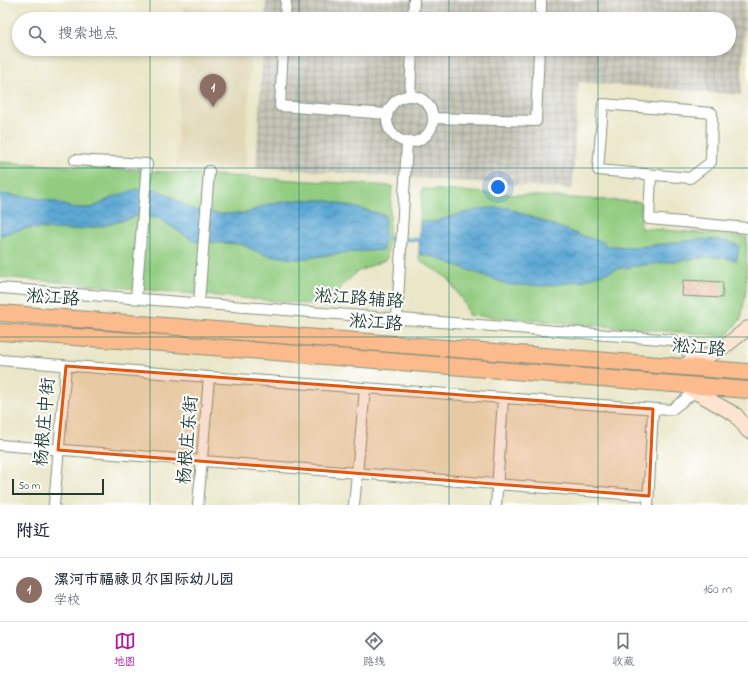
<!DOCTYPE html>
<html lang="zh">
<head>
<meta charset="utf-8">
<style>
	:root { --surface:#fff; --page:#f2f2f3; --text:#1f2937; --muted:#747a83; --line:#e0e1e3; --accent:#b5179e }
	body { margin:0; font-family:"Indie Flower","LXGW WenKai TC",sans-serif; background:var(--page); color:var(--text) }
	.scale { position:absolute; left:12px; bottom:10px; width:92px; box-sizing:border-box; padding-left:4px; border:2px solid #1f3d34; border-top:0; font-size:11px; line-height:14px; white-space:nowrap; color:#1f3d34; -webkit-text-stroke:3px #fff; paint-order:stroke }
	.you { position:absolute; left:498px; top:187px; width:14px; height:14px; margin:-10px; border:3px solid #fff; border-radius:50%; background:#1a73e8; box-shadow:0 0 0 6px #1a73e833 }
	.badge { display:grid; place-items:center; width:26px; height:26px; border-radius:50%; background:var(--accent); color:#fff; font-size:13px; font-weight:700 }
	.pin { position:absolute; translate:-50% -33px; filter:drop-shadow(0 1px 2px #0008) }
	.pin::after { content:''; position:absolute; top:21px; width:14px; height:12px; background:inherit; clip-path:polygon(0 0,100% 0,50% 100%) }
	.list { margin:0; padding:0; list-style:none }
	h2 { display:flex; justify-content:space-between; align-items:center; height:52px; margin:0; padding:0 16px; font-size:17px }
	h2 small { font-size:13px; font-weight:400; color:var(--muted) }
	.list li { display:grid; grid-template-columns:26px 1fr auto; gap:12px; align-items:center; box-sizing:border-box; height:64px; padding:0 16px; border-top:1px solid var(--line) }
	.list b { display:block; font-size:15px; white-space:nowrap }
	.list p { margin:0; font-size:13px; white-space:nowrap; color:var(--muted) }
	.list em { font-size:13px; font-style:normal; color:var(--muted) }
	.icon { flex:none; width:22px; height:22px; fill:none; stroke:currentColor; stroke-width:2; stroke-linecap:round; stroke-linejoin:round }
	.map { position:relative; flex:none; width:748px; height:505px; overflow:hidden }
	.search { position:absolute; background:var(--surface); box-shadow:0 2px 6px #0003; left:12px; right:12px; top:12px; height:44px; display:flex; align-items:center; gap:10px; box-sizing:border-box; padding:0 14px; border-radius:22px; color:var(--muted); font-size:15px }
	.sheet { height:116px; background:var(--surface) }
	nav { display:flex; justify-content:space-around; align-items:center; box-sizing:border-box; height:56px; border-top:1px solid var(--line); background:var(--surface); font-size:11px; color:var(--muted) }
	nav a { display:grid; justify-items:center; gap:2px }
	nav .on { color:var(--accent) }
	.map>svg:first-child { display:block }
</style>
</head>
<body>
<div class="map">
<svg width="748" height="505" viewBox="0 0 748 505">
	<defs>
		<pattern id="industrial-grid" width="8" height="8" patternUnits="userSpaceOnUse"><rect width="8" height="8" fill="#c6c5b8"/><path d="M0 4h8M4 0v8" fill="none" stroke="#a0a196"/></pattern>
		<pattern id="water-waves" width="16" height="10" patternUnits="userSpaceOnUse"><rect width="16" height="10" fill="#5ca7d4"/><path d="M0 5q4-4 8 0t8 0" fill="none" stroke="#4b89ad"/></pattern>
		<pattern id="building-cross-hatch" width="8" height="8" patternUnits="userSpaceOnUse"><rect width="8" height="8" fill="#ebb592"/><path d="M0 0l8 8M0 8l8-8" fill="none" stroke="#be9478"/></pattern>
	</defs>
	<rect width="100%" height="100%" fill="#fff"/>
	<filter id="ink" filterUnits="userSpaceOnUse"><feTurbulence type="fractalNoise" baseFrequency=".025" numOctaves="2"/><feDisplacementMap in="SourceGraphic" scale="8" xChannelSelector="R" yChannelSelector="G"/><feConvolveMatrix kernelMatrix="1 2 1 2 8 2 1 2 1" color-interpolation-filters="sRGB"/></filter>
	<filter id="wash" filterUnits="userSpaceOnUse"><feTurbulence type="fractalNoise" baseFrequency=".012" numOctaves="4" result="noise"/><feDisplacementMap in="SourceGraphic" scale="16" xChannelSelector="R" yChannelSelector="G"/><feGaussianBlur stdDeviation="0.9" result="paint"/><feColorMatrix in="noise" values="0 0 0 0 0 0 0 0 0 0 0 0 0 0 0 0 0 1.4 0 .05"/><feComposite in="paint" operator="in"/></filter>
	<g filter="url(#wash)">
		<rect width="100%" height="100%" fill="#eae6c8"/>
		<path fill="#e0d8b7" d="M183,6L253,10L252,19H183Z
			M181,49H251L245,168L176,165Z"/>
		<path fill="url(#industrial-grid)" d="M266,0H746L741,95L579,82L572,189L256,167L263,49H729V19H265Z"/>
		<path fill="#92cc80" stroke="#58845a" d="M0,162L392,186L387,259L357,272L342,286L333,306L0,277V235L28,228L72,230L102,226L132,218L138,215L158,218L194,241L240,244L265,255L298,259L353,252L383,250L385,215L325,200H298L269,204L247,213L220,214L193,210L170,196L113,197L92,208H72L56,202L30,197L0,194Z
			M422,189L641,202V228L747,237L746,291L741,319L726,336L468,315L466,307L449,279L419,260V254L434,257L465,269L581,281L621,268L699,258L722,257L737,260L704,239L637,247L606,246L603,242L582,236L508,208L459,214L434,222L420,221Z"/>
		<path fill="url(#water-waves)" stroke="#3e7284" d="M137,189L157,190L170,196L193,210L220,214L247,213L268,204L298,200H325L385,215L383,250L353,252L298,259L265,255L240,244L194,241L158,218L138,215L132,218L102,226L72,230L28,228L0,235V194L30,197L56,202L72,208H92L113,197Z
			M486,208H508L582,236L604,242L606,246C616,246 626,247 637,247C670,246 708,231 739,246L737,260L722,257L699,258L621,268L581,281L547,286L509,285L434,257L419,254L420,221L434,222L459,214Z"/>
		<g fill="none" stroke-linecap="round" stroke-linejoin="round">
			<path stroke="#5ca7d4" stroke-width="3.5" d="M380,238L424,240"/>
		</g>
		<g id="blocks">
			<path fill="url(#building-cross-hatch)" d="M683,280L723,282L722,298L682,296Z"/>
		</g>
	</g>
	<g filter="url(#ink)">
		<use href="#blocks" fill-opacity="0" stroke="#84927e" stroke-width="1"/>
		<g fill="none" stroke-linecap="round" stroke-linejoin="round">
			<defs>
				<path id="street" d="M285,19L286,0
					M413,19L414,0
					M541,19V0
					M283,49L280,106L387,114
					M387 119a23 23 0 1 1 46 0a23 23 0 1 1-46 0Z
					M410,96L412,49
					M603,104L712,113L711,162L690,178L598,170Z
					M433,118L536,121L539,49
					M75,160L147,164L136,298
					M651,175L649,219L748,228
					M0,288L673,340L701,363
					M199,303L209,171
					M397,318L407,143
					M0,360L209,377L671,410L699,389
					M0,445L649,496
					M54,505L66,366
					M198,505L209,377
					M354,505L365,389
					M496,505L503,399
					M648,505L653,409"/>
				<path id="secondary" d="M682,366L711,354L728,344L748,328
					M683,385L736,415L748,431"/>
				<path id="primary" d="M0,313L748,372
					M0,332L163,343L748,390"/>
			</defs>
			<use href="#street" stroke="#84927e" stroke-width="12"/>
			<use href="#secondary" stroke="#84927e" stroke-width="16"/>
			<use href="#primary" stroke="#84927e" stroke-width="18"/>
			<use href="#street" stroke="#fff" stroke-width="10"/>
			<use href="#secondary" stroke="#fde4d1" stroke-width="14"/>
			<use href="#primary" stroke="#fbbb8d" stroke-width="16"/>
		</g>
	</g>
	<path fill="#de580e" fill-opacity="0.2" stroke="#de580e" stroke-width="3" stroke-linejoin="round" d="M66,366L653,409L649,496L58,450Z"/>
	<path fill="none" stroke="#0f766e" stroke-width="1" stroke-opacity="0.55" d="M150,0V19M299,0V19M449,0V19M598,0V19M150,49V505M299,49V505M449,49V505M598,49V505M0,168H748M0,337H748"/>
	<g text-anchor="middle" stroke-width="4" stroke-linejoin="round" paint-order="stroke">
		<g font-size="18" fill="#1f3d34" stroke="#fff">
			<text transform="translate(53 297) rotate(4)" y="6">淞江路</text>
			<text transform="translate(359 298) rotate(4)" y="6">淞江路辅路</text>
			<text transform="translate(376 322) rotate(4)" y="6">淞江路</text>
			<text transform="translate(699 347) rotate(5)" y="6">淞江路</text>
			<text transform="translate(44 422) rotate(-85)" y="6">杨根庄中街</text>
			<text transform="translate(187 440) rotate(-85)" y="6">杨根庄东街</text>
		</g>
	</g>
</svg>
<div class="scale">50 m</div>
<div class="you"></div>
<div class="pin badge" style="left:213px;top:107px;background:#8d6e63">1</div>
<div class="search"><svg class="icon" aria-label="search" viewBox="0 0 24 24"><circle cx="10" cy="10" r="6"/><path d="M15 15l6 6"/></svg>搜索地点</div>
</div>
<section class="sheet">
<h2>附近<small></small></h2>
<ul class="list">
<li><span class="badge" style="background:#8d6e63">1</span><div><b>漯河市福禄贝尔国际幼儿园</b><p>学校</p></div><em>160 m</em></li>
</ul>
</section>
<nav>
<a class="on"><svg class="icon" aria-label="map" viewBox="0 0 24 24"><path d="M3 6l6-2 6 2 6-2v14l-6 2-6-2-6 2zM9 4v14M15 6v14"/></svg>地图</a>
<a><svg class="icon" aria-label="directions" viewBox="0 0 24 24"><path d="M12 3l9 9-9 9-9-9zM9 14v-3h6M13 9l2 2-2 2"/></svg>路线</a>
<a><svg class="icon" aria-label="saved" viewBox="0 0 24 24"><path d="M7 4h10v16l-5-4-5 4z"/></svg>收藏</a>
</nav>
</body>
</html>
